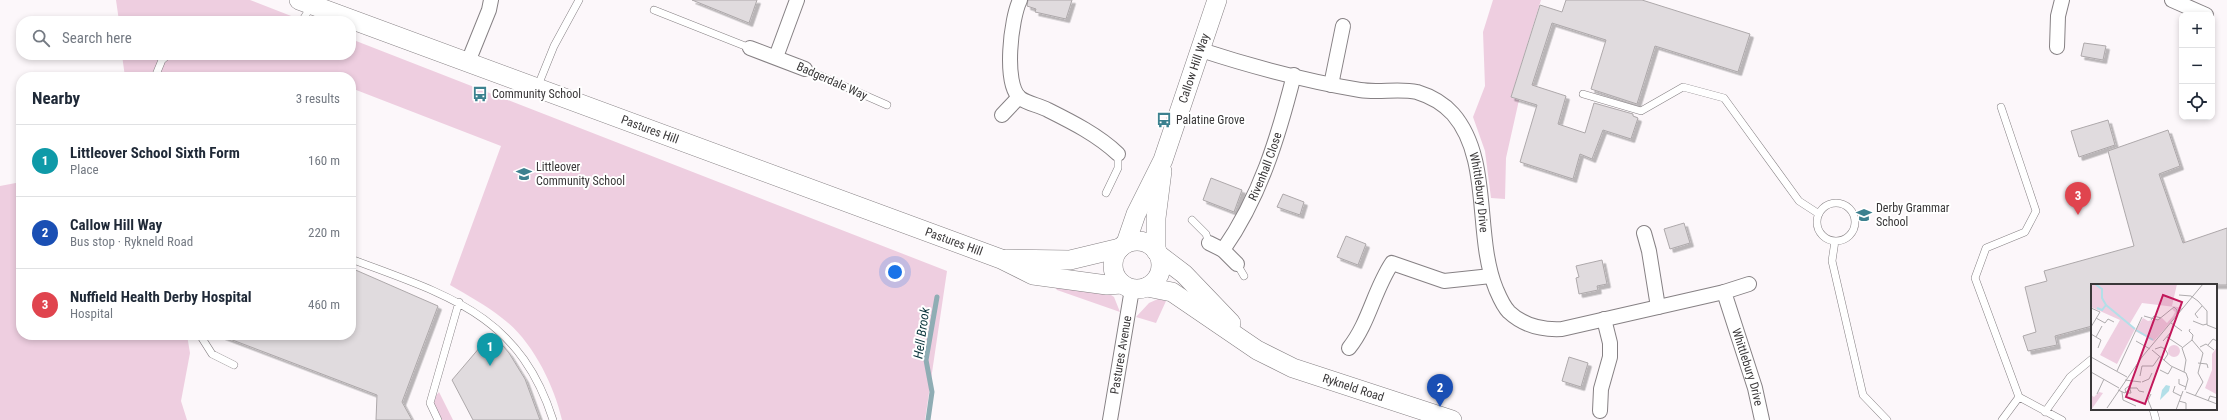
<!DOCTYPE html>
<html lang="en">
<head>
<meta charset="utf-8">
<style>
	:root { --surface:#fff; --page:#f6f6f7; --text:#1f2937; --muted:#747a83; --line:#e0e1e3; --accent:#1a73e8 }
	body { margin:0; font-family:"Roboto Condensed",sans-serif; background:var(--page); color:var(--text) }
	.controls { position:absolute; right:12px; top:12px; display:grid; overflow:hidden; border-radius:8px; box-shadow:0 2px 6px #0003 }
	.controls button { width:36px; height:36px; display:grid; place-items:center; padding:0; border:0; border-bottom:1px solid var(--line); background:var(--surface); color:var(--text); font:20px sans-serif }
	.you { position:absolute; left:895px; top:272px; width:14px; height:14px; margin:-10px; border:3px solid #fff; border-radius:50%; background:#1a73e8; box-shadow:0 0 0 6px #1a73e833 }
	.badge { display:grid; place-items:center; width:26px; height:26px; border-radius:50%; background:var(--accent); color:#fff; font-size:13px; font-weight:700 }
	.pin { position:absolute; translate:-50% -33px; filter:drop-shadow(0 1px 2px #0008) }
	.pin::after { content:''; position:absolute; top:21px; width:14px; height:12px; background:inherit; clip-path:polygon(0 0,100% 0,50% 100%) }
	.list { margin:0; padding:0; list-style:none }
	h2 { display:flex; justify-content:space-between; align-items:center; height:52px; margin:0; padding:0 16px; font-size:17px }
	h2 small { font-size:13px; font-weight:400; color:var(--muted) }
	.list li { display:grid; grid-template-columns:26px 1fr auto; gap:12px; align-items:center; box-sizing:border-box; height:72px; padding:0 16px; border-top:1px solid var(--line) }
	.list b { display:block; font-size:15px; white-space:nowrap }
	.list p { margin:0; font-size:13px; white-space:nowrap; color:var(--muted) }
	.list em { font-size:13px; font-style:normal; color:var(--muted) }
	.icon { flex:none; width:22px; height:22px; fill:none; stroke:currentColor; stroke-width:2; stroke-linecap:round; stroke-linejoin:round }
	.map { position:relative; flex:none; width:2227px; height:420px; overflow:hidden }
	.search { position:absolute; background:var(--surface); box-shadow:0 2px 6px #0003; left:16px; top:16px; width:340px; height:44px; display:flex; align-items:center; gap:10px; box-sizing:border-box; padding:0 14px; border-radius:16px; color:var(--muted); font-size:15px }
	.panel { position:absolute; background:var(--surface); box-shadow:0 2px 6px #0003; left:16px; top:72px; width:340px; height:268px; border-radius:16px }
	.map>svg:first-child { display:block }
</style>
</head>
<body>
<div class="map">
<svg width="2227" height="420" viewBox="0 0 2227 420">
	<defs>
		<filter id="shadow"><feDropShadow dx="3.5" dy="3.5" stdDeviation="0" flood-color="#0004"/></filter>
	</defs>
	<rect width="100%" height="100%" fill="#fcf7fa"/>
	<path fill="#eecee0" d="M116,0H250L304,21H119Z
		M1493,0H1541L1511,97L1519,100L1506,158L1505,199L1491,198L1485,151L1473,117L1485,86L1483,32Z
		M351,39L947,271L925,420H562C554,385 532,340 502,318C486,305 467,295 450,285L501,146L351,88V77H125L122,55H351Z
		M21,182V335H187L190,353L181,401L187,420H0V186Z
		M1055,287L1108,293L1114,297L1120,312L1057,290Z
		M1158,299L1166,301L1156,323L1136,317L1149,303Z
		M439,392L453,420H438L430,403Z"/>
	<g fill="none" stroke-linecap="round" stroke-linejoin="round">
		<path stroke="#8fadb4" stroke-width="5" d="M928,420L932,392L926,360L937,297"/>
	</g>
	<path fill="#e0dbde" stroke="#ada8aa" filter="url(#shadow)" d="M692,0H757L749,23Z
		M1028,0H1072L1066,19L1035,12L1036,9L1027,6Z
		M1566,0H1642L1750,34L1738,72L1655,46L1637,104L1591,89L1606,40L1552,23L1532,85L1566,96L1558,124L1585,133L1594,103L1633,114V116L1638,118L1631,139L1603,130L1592,159L1580,154L1573,179L1520,162L1537,105L1511,97L1540,5L1562,12Z
		M2084,43L2106,46L2103,60L2081,56Z
		M2108,120L2115,145L2079,157L2071,131Z
		M2168,130L2180,166L2159,174L2183,243L2227,228V285H2092V326L2055,336L2057,345L2028,351L2023,336L2036,332L2025,287L2047,281L2044,271L2134,246L2108,151Z
		M1211,178L1242,190L1234,212L1203,200Z
		M1283,194L1304,202L1300,215L1277,207Z
		M1684,223L1690,243L1670,249L1664,229Z
		M1346,236L1366,244L1358,265L1337,257Z
		M1602,260L1607,284L1597,286L1598,290L1579,294L1576,278L1579,277L1576,266Z
		M351,268L438,306L402,402L412,420H376L377,395L222,336L351,335Z
		M492,333L509,353L525,379L540,420H473L452,380Z
		M1569,357L1588,363L1581,387L1562,381Z"/>
	<g fill="none" stroke-linecap="round" stroke-linejoin="round">
		<defs>
			<path id="lane" d="M654,10L750,48
				M302,21L312,5
				M805,69L887,105
				M155,77L162,60L168,55
				M537,88L554,46L579,0
				M1583,94L1641,111L1683,87L1724,98L1799,201L1819,214
				M2001,107L2036,211L2025,232L1986,248L1975,278L2019,397L2062,420
				M1106,193L1118,168V154
				M1817 222a19 19 0 1 1 38 0a19 19 0 1 1-38 0Z
				M1192,220L1206,234L1209,243
				M1835,241L1832,261L1863,395L1887,420
				M351,259C446,295 519,313 553,420
				M1237,264L1244,276
				M200,335L212,354L234,365
				M2153,409L2156,420
				M2045,412L2070,377L2092,359
				M438,420L430,403L459,302
				M2002,420L2019,397"/>
			<g id="street">
				<path d="M1020,0C1011,18 1003,84 1020,98C1028,104 1039,105 1048,110C1072,122 1098,135 1118,154"/>
				<path d="M2172,0L2206,15"/>
				<path d="M2057,47L2058,16L2062,0"/>
				<path d="M750,48L805,69"/>
				<path id="s1" d="M1201,50C1253,67 1306,81 1360,90C1379,93 1399,88 1417,92C1430,96 1444,104 1453,114C1492,159 1474,235 1496,289C1499,296 1503,306 1509,312C1524,326 1543,330 1562,329L1724,292"/>
				<path d="M776,57L797,0"/>
				<path d="M468,62L489,10L491,0"/>
				<path d="M1331,85L1343,26"/>
				<path d="M1002,115L1019,97"/>
				<path d="M1644,233L1649,251L1658,307"/>
				<path d="M1209,243L1223,250L1237,264"/>
				<path id="s2" d="M1223,250C1260,197 1278,138 1294,75"/>
				<path id="s3" d="M1749,284L1724,292L1755,388L1762,420"/>
				<path d="M1349,348C1369,323 1374,290 1392,263L1444,281L1491,276"/>
				<path d="M1600,411L1601,389L1610,357V343L1604,319"/>
				<path id="s4" d="M1110,420L1132,289"/>
			</g>
			<g id="secondary">
				<path id="s5" d="M299,0L1001,259L1033,275L1107,285L1122,284"/>
				<circle cx="1137" cy="265" r="24"/>
				<path id="s6" d="M1126,243L1136,214L1163,160L1217,0"/>
				<path d="M1156,251V218L1162,171"/>
				<path d="M1159,255L1184,274L1231,323"/>
				<path d="M1006,259L1070,260L1120,248"/>
				<path id="s7" d="M1147,287L1172,292L1257,350L1293,368L1452,420"/>
			</g>
		</defs>
		<use href="#lane" stroke="#868184" stroke-width="8"/>
		<use href="#street" stroke="#868184" stroke-width="16"/>
		<use href="#secondary" stroke="#868184" stroke-width="20"/>
		<use href="#lane" stroke="#fff" stroke-width="7"/>
		<use href="#street" stroke="#fff" stroke-width="14"/>
		<use href="#secondary" stroke="#fff" stroke-width="19"/>
	</g>
	<defs>
		<symbol id="bus-bare" viewBox="-9 -9 18 18"><path d="M-5-6H5V4H4V6H2V4H-2V6H-4V4H-5ZM-3.5-4V0h7V-4ZM-3.5 1.2v1.5H-2V1.2ZM2 1.2v1.5H3.5V1.2Z" fill="#3c818f" stroke="#fff" stroke-width="2.5" paint-order="stroke"/></symbol>
		<symbol id="school-bare" viewBox="-9 -9 18 18"><path d="M0-5L7-2L0 1L-7-2ZM-4 1L0 2.5L4 1V4Q0 6-4 4Z" fill="#3c818f" stroke="#fff" stroke-width="2.5" paint-order="stroke"/></symbol>
	</defs>
	<g fill-rule="evenodd">
		<use href="#bus-bare" x="469" y="83" width="22" height="22"/>
		<use href="#bus-bare" x="1153" y="109" width="22" height="22"/>
		<use href="#school-bare" x="513" y="163" width="22" height="22"/>
		<use href="#school-bare" x="1853" y="204" width="22" height="22"/>
	</g>
	<g text-anchor="middle" stroke-width="4" stroke-linejoin="round" paint-order="stroke">
		<g font-size="12" fill="#3a3839" stroke="#fff">
			<text dy="4" stroke="none"><textPath href="#s6" startOffset="188">Callow Hill Way</textPath></text>
			<text transform="translate(832 81) rotate(24)" y="4">Badgerdale Way</text>
			<text dy="4" stroke="none"><textPath href="#s5" startOffset="374">Pastures Hill</textPath></text>
			<text dy="4" stroke="none"><textPath href="#s2" startOffset="94">Rivenhall Close</textPath></text>
			<text dy="4" stroke="none"><textPath href="#s1" startOffset="348">Whittlebury Drive</textPath></text>
			<text dy="4" stroke="none"><textPath href="#s5" startOffset="698">Pastures Hill</textPath></text>
			<text dy="4" stroke="none"><textPath href="#s4" startOffset="66">Pastures Avenue</textPath></text>
			<text dy="4" stroke="none"><textPath href="#s3" startOffset="105">Whittlebury Drive</textPath></text>
			<text dy="4" stroke="none"><textPath href="#s7" startOffset="232">Rykneld Road</textPath></text>
		</g>
		<g font-size="12" fill="#3a3839" stroke="#fff" text-anchor="start">
			<text x="492" y="98">Community School</text>
			<text x="1176" y="124">Palatine Grove</text>
			<text x="536" y="171">Littleover<tspan x="536" dy="14">Community School</tspan></text>
			<text x="1876" y="212">Derby Grammar<tspan x="1876" dy="14">School</tspan></text>
		</g>
		<g font-size="13" font-style="italic" fill="#0a343c" stroke="#fff">
			<text transform="translate(921 333) rotate(-82)" y="5">Hell Brook</text>
		</g>
	</g>
	<g transform="translate(2091 284)">
		<rect width="126" height="126" fill="#fcf7fa"/>
		<path d="M1,0H86L81,22L92,24L63,57L44,47L52,34L57,37L71,34L76,39L82,32L84,28L81,25L84,23L51,19L38,41L44,45L26,80L9,71L29,36L0,23ZM77 67a6 6 0 1 1 12 0a6 6 0 1 1-12 0ZM126,63V106L125,110L114,104L121,86V70ZM8,108L12,109L0,126V111L3,113Z" fill="#eecee0"/>
		<path d="M75,101L79,102L78,107L69,116L71,106Z" fill="#b3dfe8"/>
		<path fill="none" stroke="#b3dfe8" stroke-width="2" d="M4,0L11,5V14L15,21L11,26L6,24M15,21L44,45M45,46L62,56"/>
		<path fill="none" stroke="#aeabad" stroke-width="1" d="M88,11L100,12L107,17L116,27V41L126,45M0,24L9,28L0,43M53,32L67,36L83,23L86,26V32M5,34L14,39L17,35L23,38M107,34L104,30L111,22M60,36L63,32L70,34M102,37L112,41L116,40M80,39L91,47M99,45L98,47L102,51L101,56M0,50L10,56L7,64M5,53L11,42M76,53L91,63M45,57L59,65M72,57L80,48M117,61L122,55L126,57M109,63L115,60L123,66M64,65L70,63L74,65L77,70L73,76M61,66L80,82L95,89L97,95L94,106M0,73L36,93M107,79L116,80L117,84M69,86L77,90L81,83M26,87L51,33M0,88L28,104M93,88L95,76L91,64L101,56L112,69L107,89L112,98L104,112M49,92L51,82H62L69,72M88,95V100L95,103M34,96L50,98M51,98L58,95L61,89M84,102L82,108L90,112M39,105L40,109H35L34,105L38,102L40,104M27,106L34,109L40,104H46L48,107L53,108M31,108L32,116L45,122M95,108L126,120M6,110L13,95M60,110L57,116L61,126M88,117L95,119V126M117,117L119,112L126,114M16,124L51,73L112,0M85,126L92,107"/>
		<path fill="#c2185b" fill-opacity="0.15" stroke="#c2185b" stroke-width="2" d="M72,11L91,18L54,120L35,113Z"/>
		<rect width="126" height="126" fill="none" stroke="#3a3839" stroke-width="2"/>
	</g>
</svg>
<div class="controls">
<button>+</button>
<button>−</button>
<button><svg class="icon" aria-label="locate" viewBox="0 0 24 24"><circle cx="12" cy="12" r="6"/><path d="M12 2v4M12 18v4M2 12h4M18 12h4"/></svg></button>
</div>
<div class="you"></div>
<div class="pin badge" style="left:490px;top:366px;background:#0f9aa8">1</div>
<div class="pin badge" style="left:1440px;top:407px;background:#1a4fb4">2</div>
<div class="pin badge" style="left:2078px;top:215px;background:#e0444e">3</div>
<div class="search"><svg class="icon" aria-label="search" viewBox="0 0 24 24"><circle cx="10" cy="10" r="6"/><path d="M15 15l6 6"/></svg>Search here</div>
<section class="panel">
<h2>Nearby<small>3 results</small></h2>
<ul class="list">
<li><span class="badge" style="background:#0f9aa8">1</span><div><b>Littleover School Sixth Form</b><p>Place</p></div><em>160 m</em></li>
<li><span class="badge" style="background:#1a4fb4">2</span><div><b>Callow Hill Way</b><p>Bus stop · Rykneld Road</p></div><em>220 m</em></li>
<li><span class="badge" style="background:#e0444e">3</span><div><b>Nuffield Health Derby Hospital</b><p>Hospital</p></div><em>460 m</em></li>
</ul>
</section>
</div>
</body>
</html>
